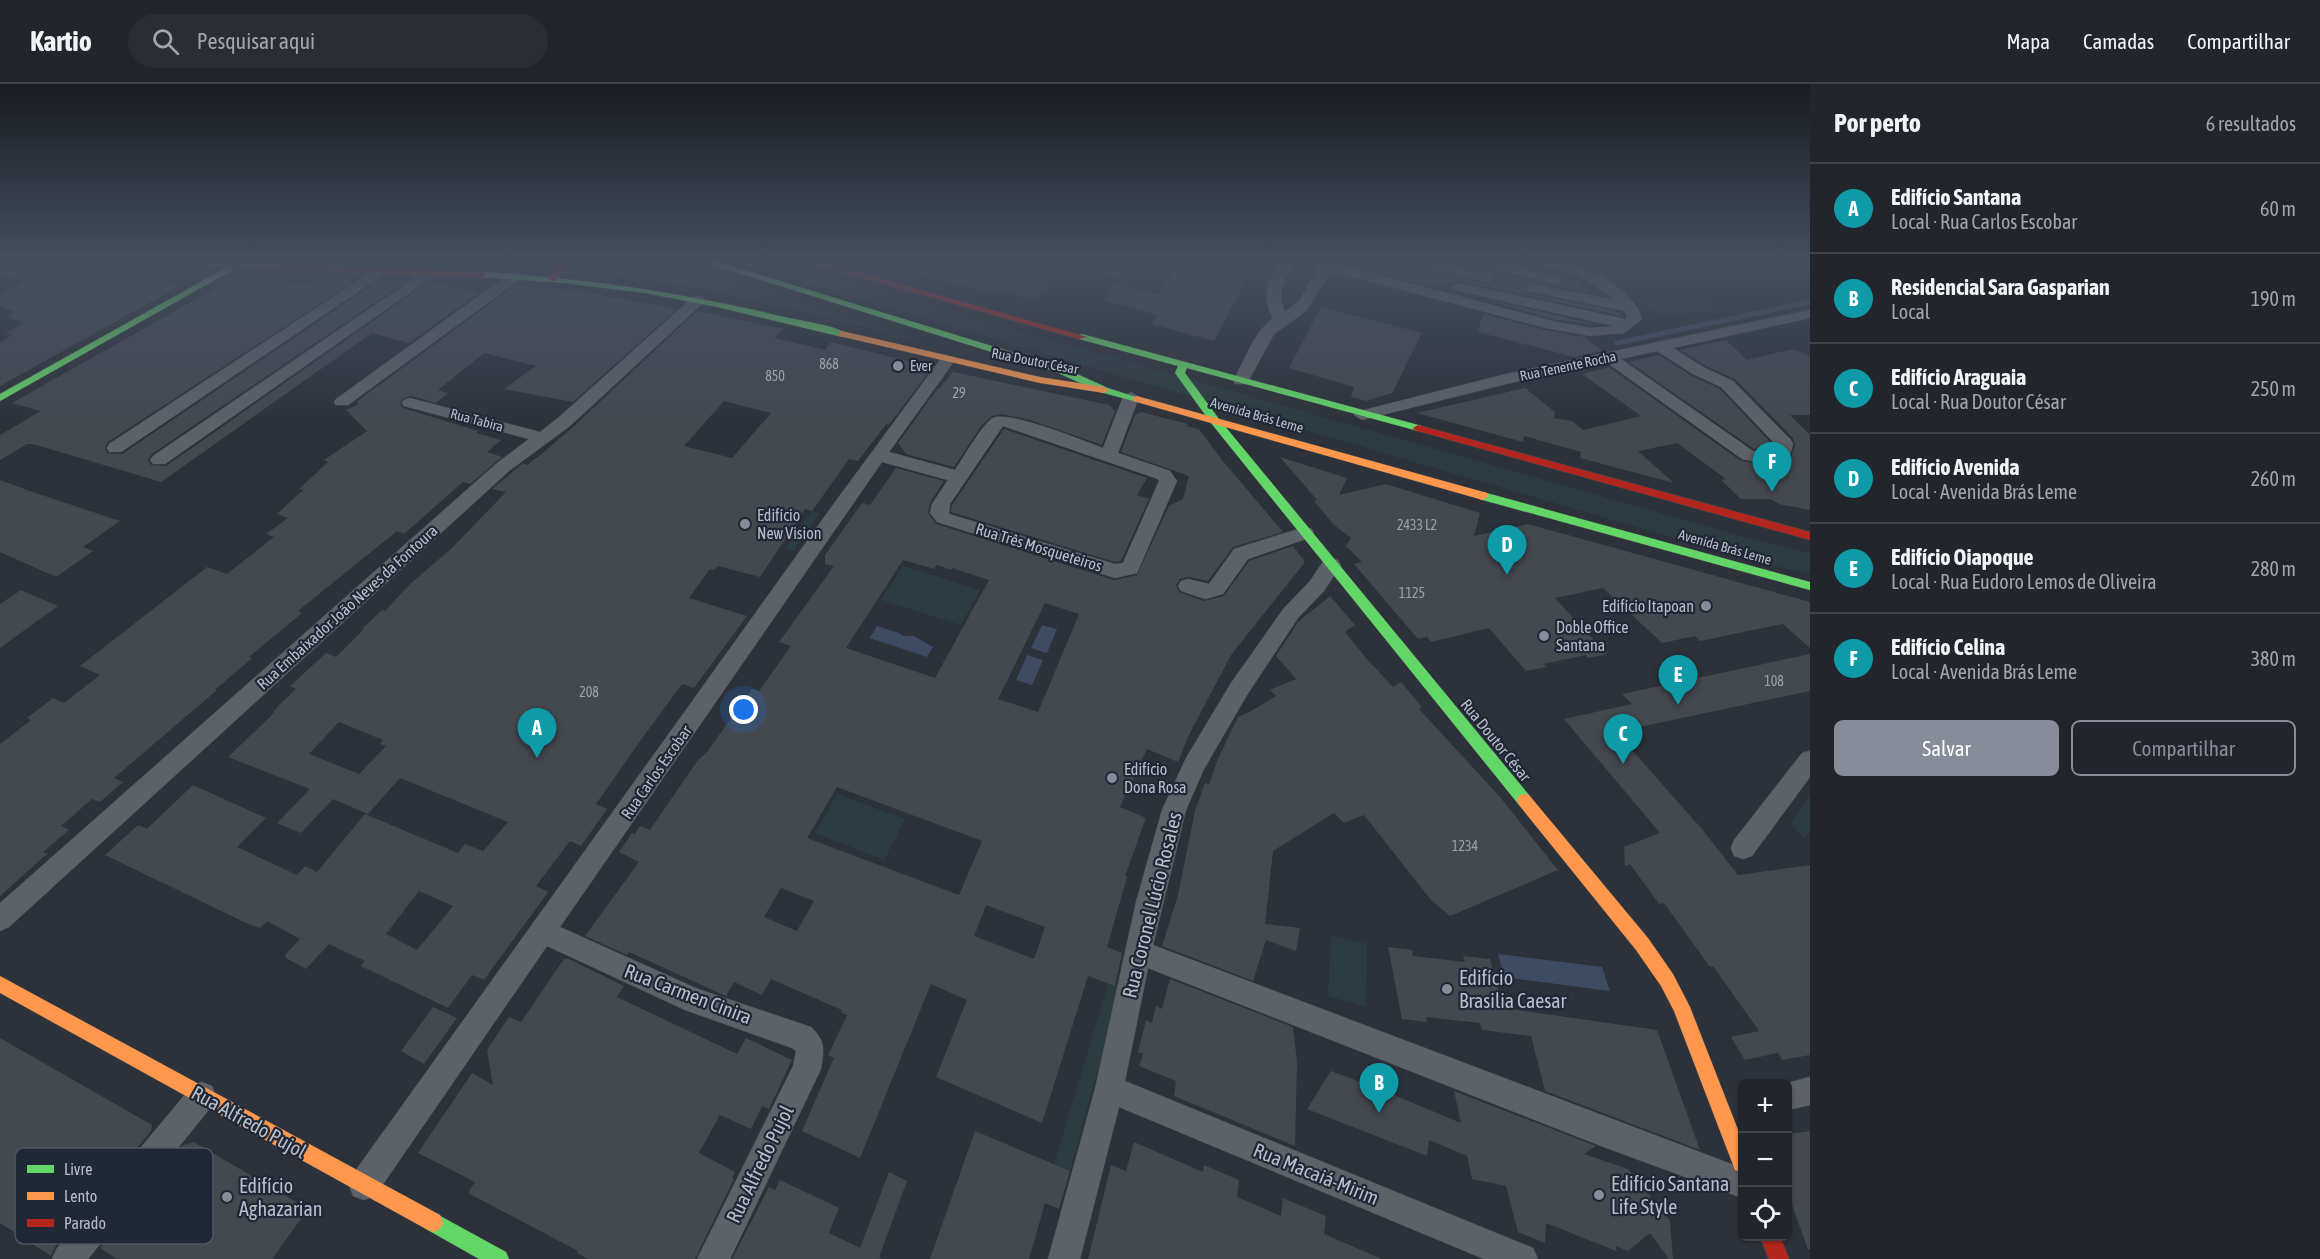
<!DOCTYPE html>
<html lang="pt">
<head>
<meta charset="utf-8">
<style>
	:root { --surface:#22262c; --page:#2a2e34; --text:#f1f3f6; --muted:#a2a5a9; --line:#3f4348; --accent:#878d98 }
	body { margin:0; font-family:"Asap Condensed",sans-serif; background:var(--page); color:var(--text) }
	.controls { position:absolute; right:18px; bottom:18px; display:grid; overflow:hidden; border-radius:9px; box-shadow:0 2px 4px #0004 }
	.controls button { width:54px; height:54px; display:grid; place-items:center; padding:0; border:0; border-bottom:2px solid var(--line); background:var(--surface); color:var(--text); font:30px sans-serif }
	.you { position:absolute; left:744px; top:626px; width:21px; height:21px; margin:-15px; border:4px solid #fff; border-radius:50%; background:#1a73e8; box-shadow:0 0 0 9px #1a73e833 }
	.badge { display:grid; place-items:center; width:39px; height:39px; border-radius:50%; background:var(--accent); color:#fff; font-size:20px; font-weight:700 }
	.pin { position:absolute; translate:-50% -50px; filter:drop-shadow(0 2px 3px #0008) }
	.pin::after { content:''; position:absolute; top:32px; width:21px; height:18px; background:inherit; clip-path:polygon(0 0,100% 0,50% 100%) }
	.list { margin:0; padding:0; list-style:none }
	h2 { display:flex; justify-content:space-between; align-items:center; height:78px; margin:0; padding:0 24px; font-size:26px }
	h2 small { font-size:20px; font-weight:400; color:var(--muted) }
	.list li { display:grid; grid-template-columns:39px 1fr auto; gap:18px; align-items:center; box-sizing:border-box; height:90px; padding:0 24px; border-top:2px solid var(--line) }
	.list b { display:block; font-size:22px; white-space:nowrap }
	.list p { margin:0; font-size:20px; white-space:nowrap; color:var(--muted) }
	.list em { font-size:20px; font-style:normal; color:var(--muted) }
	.actions { display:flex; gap:12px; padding:18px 24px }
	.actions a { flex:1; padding:14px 0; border:2px solid var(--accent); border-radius:9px; text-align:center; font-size:21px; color:var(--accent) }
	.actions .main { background:var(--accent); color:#fff }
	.icon { flex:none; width:33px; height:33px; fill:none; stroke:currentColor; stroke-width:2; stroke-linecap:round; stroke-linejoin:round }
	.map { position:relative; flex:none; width:1810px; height:1175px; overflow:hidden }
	header { display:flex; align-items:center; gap:36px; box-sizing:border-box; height:84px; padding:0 30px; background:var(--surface); border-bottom:2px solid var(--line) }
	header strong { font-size:28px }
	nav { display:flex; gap:33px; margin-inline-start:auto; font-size:21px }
	.search { width:420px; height:54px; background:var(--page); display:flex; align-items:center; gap:15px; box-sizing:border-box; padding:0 21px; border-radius:33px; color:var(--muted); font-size:22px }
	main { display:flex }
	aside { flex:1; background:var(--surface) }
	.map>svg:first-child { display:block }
</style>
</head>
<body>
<header>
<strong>Kartio</strong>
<div class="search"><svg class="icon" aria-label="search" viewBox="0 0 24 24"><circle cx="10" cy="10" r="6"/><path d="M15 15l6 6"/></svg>Pesquisar aqui</div>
<nav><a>Mapa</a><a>Camadas</a><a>Compartilhar</a></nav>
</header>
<main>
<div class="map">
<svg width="1810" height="1175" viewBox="0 0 1810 1175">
	<rect width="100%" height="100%" fill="#2d323a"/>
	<path fill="#353c4a" d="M862,176H1068L1037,215L979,206Z"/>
	<path fill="#2b3d40" d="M589,176H662L928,258L712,207L597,188Z
		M725,176H771L1752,455L1810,469V490L1756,478Z
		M145,183L201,185L205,187L190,196L136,188Z
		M1700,210L1720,227L1657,231L1638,213Z
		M812,427L820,429L793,467L785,464Z
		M903,482L980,506L961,541L881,516Z
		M837,710L905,735L884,776L815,749Z
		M1810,712V747L1804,755L1790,739Z
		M1331,851L1367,860L1366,923L1328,912Z
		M1108,900L1120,904L1070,1087L1054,1080Z"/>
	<path fill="#3d4b63" d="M1042,541L1057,545L1047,569L1031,564Z
		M877,542L899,549L903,552H914L933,563L927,573L870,554Z
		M1027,571L1043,576L1032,601L1016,596Z
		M1498,870L1602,883L1610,907L1504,893Z"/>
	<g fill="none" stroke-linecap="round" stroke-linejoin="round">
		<path stroke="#3d4b63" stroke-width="5" d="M1617,259L1810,218"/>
	</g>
	<path fill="#44484f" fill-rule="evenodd" d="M1117,176H1141L1124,196L1104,191Z
		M1185,176H1250L1235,198L1244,200L1214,257L1152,240L1158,231L1103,216L1114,200L1158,210Z
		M1438,176H1462L1465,181L1553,202L1533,198L1524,203L1528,209L1616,227L1622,232L1491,204L1492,201L1484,202L1459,197L1424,201L1398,194L1383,180L1399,178L1403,181L1488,200L1497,195L1494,189Z
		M9,180L134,182L144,184L178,203L0,302V259L12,251L5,249L24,239L7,233L14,228L0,222V211L26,198L0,189V184Z
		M244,188L271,190L267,193L308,202L324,192L353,198L108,358L105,363L107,369L122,370L381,195L408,196L152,370L148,376L151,381L166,382L430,197L478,209L409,259L372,249L161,398L33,360H27L0,376V351L41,327L12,319Z
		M1562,189L1590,209L1556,202L1565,197L1563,192L1558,190Z
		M514,202L572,206L677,225L573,318L504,305L536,282L484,269L438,306L448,309L436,319L411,312L402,315L400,320L403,324L478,347L476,349L501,356L487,368L502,373L470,400L463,398L404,450L397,447L298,527L302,529L249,573L252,574L215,606H217L114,694L123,698L100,718L92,715L61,742L69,746L43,768L47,770L0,812V660L31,636L27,634L53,614L64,619L100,591L80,582L207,483L227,490L274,453L266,450L288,434L277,430L303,406L299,405L328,378L324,376L367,347L346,326L359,320L356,318Z
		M1488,216L1590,239L1594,241L1552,235Z
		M1321,223L1422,249L1392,309L1366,317L1351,313L1354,303L1289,284Z
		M697,227L783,245L774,254L825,266L831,258L912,278L922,281L928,289L888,342L887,339L858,377L849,375L812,427L805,425L760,493L718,482L714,486L710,485L689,514L747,532L694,604L682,600L643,653L596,720L607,725L581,762L570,757L536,802L548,808L484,896L472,891L448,924L361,882L365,877L329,860L306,885L286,874L285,871L300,855L267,837L260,844L246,839L105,771L138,741L147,745L193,701L266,734L237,763L297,791L305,782L317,788L365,730L458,769L465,760L483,767L508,738L400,694L368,730L333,715L301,749L277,739L310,705L228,673L271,632L278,622L296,605L290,602L326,569L336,573L364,545H362L382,526L385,527L410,500L451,465L506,408L492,405L523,379L527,381L539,372L572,344ZM724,317L771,329L732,374L684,362ZM339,638L383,656L380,660L386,662L359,690L309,670ZM419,807L453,822L417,866L386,850Z
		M1483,230L1545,246L1584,253L1603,267L1574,273L1478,248Z
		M1726,256L1747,276L1792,265L1810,272V331H1790L1810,351V426L1779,420L1770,415H1741L1721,396L1726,395L1677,359L1638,367L1674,399L1580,374L1581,368L1549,359L1524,352L1523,358L1417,329L1525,304L1555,328L1554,334L1572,337L1583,346L1641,332L1582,290L1609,283L1741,377L1763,381L1791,373L1795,361L1793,354L1735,295L1706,282L1680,266Z
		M1659,271L1692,292L1720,305L1774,362L1754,365L1629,278Z
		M953,288L1109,321L1115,327L1102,361L1030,336L1001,330L992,332L982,341L954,383L906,370L898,359L938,304L939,305Z
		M1141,328L1188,340L1187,342L1199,345L1222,376L1283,448L1233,463L1208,497L1189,493L1180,495L1176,501L1179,508L1204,517L1224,512L1249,477L1293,462L1305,478L1231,571L1189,651L1178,678L1147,665L1120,723L1146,734L1125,792L1127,793L1107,863L1122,869L1115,902L1088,892L1042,1039L936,993L967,916L931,900L860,1074L802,1047L834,974L828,971L847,931L841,928L842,926L771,895L762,911L734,898L726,912L629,868L627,871L585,852L639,778L619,768L632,749L635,750L640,742L650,746L698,676L707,668L752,605L759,607L791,562L779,558L834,482L825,480V471L862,419L870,421L896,384L944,397L930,419L928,429L936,440L1114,496L1137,491L1169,422L1183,415L1189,392L1121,368L1135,331ZM903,476L934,485L937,481L951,486L952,484L989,496L935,594L846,564ZM1045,519L1079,530L1038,628L998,615ZM837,703L982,757L959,811L807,754ZM781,804L814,817L797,847L764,833ZM986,821L1045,843L1034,875L974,852Z
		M1004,345L1147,394L1137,411L1149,415L1121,477L1115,478L951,428L952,421Z
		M1280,373L1347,394L1339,411L1386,400L1480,429L1474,452L1528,440L1810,518V564L1783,540L1700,557L1695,552L1662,559L1603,504L1555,514L1607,570L1588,574L1585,571L1544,580L1547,583L1526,587L1489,544L1431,558L1427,553L1418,555L1354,480L1362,478L1346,462L1351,454L1334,441L1314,417L1317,416Z
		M0,396L30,407L120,437L83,463L93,467L56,493L0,468Z
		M21,506L58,522L0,564V520Z
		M1330,512L1355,541L1345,548L1366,574L1393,603L1401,598L1422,623L1419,625L1500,713L1558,786L1450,832L1431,816L1364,731L1344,739L1334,729L1273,767L1265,840L1300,844L1296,867L1266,856L1253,897L1162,862L1178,811L1195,727L1205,699L1209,701L1217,677L1238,633L1251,627L1276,612L1270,606L1296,595L1276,572L1298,538Z
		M1810,570V607L1616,648L1701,744L1738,791L1810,781V971L1782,976L1778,969L1745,976L1731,953L1759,947L1713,882L1710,883L1664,819L1659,820L1630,780L1625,782L1624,763L1660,749L1564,635L1632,620L1622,610Z
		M1388,863L1412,866L1413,872L1465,878L1463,872L1490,875L1504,924L1657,946L1700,1066L1545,1007L1531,952L1482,946L1480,939L1426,933L1427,938L1402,935Z
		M564,875H569L624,902L617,913L737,970L746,954L792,976L769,1025L762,1022L751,1045L720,1031L699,1069L735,1088L732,1094L734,1095L695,1175H588L577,1169L578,1167L468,1109L475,1098L418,1069L472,989L493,1001L487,966L509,933L521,938Z
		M1170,895L1293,943L1297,978L1295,1062L1174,1012L1176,997L1139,982L1143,970L1138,968L1146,936L1152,939L1156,922L1162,925Z
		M433,923L457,934L424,980L401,967Z
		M0,954L152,1041L151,1047L55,1163L51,1172L0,1139Z
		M1370,985L1396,995L1394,1011L1461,1039L1454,1007L1596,1062L1584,1070L1628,1085L1670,1137L1673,1175H1669L1650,1149L1628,1167L1616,1162V1167L1546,1139L1545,1159L1518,1148L1506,1102L1472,1095L1467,1072L1429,1056L1427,1072L1307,1025L1331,987L1368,1001Z
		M975,1047L1070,1087L1059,1125L1045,1119L1029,1175H930Z
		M1810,1047V1165H1808L1788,1110V1050Z
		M194,1058L308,1125L272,1175H117L100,1164L183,1061Z
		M1134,1058L1203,1088L1204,1081L1239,1096L1237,1113L1281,1132L1283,1114L1326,1132L1324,1150L1382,1175H1088L1111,1081L1126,1087Z
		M889,1088L907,1097L879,1173L883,1175H732L769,1103L775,1106L780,1096L839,1124L829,1149L860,1164Z"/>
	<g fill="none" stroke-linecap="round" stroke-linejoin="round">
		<defs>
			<path id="street" d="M0,176H11L0,182Z
				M1284,176H1298C1285,194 1275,207 1285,228L1299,217L1318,184L1313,182L1312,176H1343L1341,181L1552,237L1590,244L1614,242L1459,207L1452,203L1459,199L1625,235L1627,234L1625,227L1528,207L1526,204L1533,200L1615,216L1578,190L1531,179L1529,176C1565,176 1593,182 1621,206C1631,215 1639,223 1642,235L1624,249L1590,252L1546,244L1331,187L1306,227L1274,250L1247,300H1235L1233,297C1245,276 1253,249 1273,234C1260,209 1268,198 1284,176Z
				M1401,176H1427L1493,191L1495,194L1488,198L1403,179Z
				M1464,176H1490L1561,193L1563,196L1556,200L1466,179Z
				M381,182L388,186L386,189L121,368H109L107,364L109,360Z
				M430,184L437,188L435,191L165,380H153L150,376L153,372Z
				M514,189L519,190L521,193L519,196L348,321H336L334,318L336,315L509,190Z
				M698,212L703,213L705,216L703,219L570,342L509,387L9,843L0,847V819L497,379L529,355L404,322L402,319L404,316L410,314L540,348L558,334L693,213Z
				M1810,226V234L1673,264L1705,284L1733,297L1791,356L1793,360L1790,371L1762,379L1742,375L1606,278L1506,300L1362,336L1354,331L1356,328L1506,290ZM1657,267L1693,290L1721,303L1776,361V364L1761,368L1753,367L1621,275Z
				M947,271L955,276L889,368L955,386C962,376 983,339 993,334C1008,326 1084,357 1103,364L1123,313L1131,308L1139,313L1118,369L1170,387L1177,397L1137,489L1115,494L937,438L930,429L932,420L948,396L882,378L560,843L698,905L811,943C826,957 824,966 821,985L730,1175H697L793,982L796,967L792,964L685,926L547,862L375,1112L364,1116L353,1112L349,1101L353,1090L835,418L942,273ZM1003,342L1158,395L1159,397L1123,479L1115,480L949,430L950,420Z
				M1305,443L1312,445L1314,449L1312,453L1248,475L1223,510L1205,515L1181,507L1178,502L1181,497L1188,495L1209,500L1234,465Z
				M1331,474L1338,476L1341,481L1324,507L1298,534L1247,611L1204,685L1186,726L1153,861L1742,1084V1114L1601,1062L1148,884L1125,997L1533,1164L1538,1175H1484L1119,1023L1080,1175H1048L1095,1005L1136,818L1162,726L1186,674L1231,599L1284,524L1310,497L1324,476Z
				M1810,667V693L1752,772L1743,775L1734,772L1731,764L1734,756L1802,669Z
				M1810,993V1021L1788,1026V1000H1784Z
				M202,998L212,1002L216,1012L212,1022L88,1175H52L57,1164L192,1002Z"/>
			<path id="fast" d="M697,176H711L1064,284L1108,304L1142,315L1137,318L1100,308L1056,288Z
				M238,177L245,179L0,317V310Z
				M482,188C585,194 685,209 785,233C801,237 835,241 847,250L842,253L717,223L645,209L564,199L479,193L478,191Z
				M1082,250L1422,342L1423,344L1418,347L1187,284L1185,289L1219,335L1529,711L1531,716L1529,721L1524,722L1519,721L1211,339L1175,289L1178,282L1079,255V251Z
				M1483,408L1810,498V506L1479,415L1477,412Z
				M433,1128L506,1168L509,1175H479L426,1145L423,1138L426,1131Z"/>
			<path id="slow" d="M842,247L1040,293L1104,303L1109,306L1104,309L1040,299L839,252L837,250Z
				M1137,312L1487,409L1489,412L1483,416L1133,317V313Z
				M1524,710L1529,711L1648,854L1673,890L1690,923L1742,1056V1088L1735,1086L1674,927L1661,902L1636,866L1519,721L1517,716L1519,711Z
				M0,892L440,1131L443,1138L440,1145L433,1148L426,1145L0,909Z"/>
			<path id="jam" d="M138,176H207L482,188L486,191L482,194L142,179Z
				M562,176H571L556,197H550L549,195Z
				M799,176H814L1087,253L1079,255Z
				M1418,341L1810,448V456L1414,346L1413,344Z
				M1760,1152H1780L1789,1175H1769Z"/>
		</defs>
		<use href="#street" stroke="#494d53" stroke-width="1"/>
		<use href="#fast" stroke="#494d53" stroke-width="1"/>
		<use href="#slow" stroke="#494d53" stroke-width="1"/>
		<use href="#jam" stroke="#494d53" stroke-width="1"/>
		<use href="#street" fill="#5d6168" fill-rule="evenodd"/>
		<use href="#fast" fill="#63d668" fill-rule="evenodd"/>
		<use href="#slow" fill="#ff974d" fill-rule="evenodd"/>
		<use href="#jam" fill="#b3261e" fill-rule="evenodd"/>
	</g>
	<linearGradient id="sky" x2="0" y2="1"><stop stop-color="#191c20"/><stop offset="0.52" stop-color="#464f60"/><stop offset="1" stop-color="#464f60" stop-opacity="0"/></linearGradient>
	<rect width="1810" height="341" fill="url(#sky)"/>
	<g fill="#878d98" stroke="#212835" stroke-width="2">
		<circle cx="898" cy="282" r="6"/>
		<circle cx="745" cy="440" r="6"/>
		<circle cx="1706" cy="522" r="6"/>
		<circle cx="1544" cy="552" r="6"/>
		<circle cx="1112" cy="694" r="6"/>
		<circle cx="1447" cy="905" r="6"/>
		<circle cx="1599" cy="1111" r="6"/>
		<circle cx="227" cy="1113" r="6"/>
	</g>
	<g text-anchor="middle" stroke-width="4.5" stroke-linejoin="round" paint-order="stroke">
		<g font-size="14" fill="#b8beca" stroke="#212835">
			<text transform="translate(1035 277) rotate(11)" y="5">Rua Doutor César</text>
			<text transform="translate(1568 282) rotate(-12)" y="5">Rua Tenente Rocha</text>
			<text transform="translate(1257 331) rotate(16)" y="5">Avenida Brás Leme</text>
			<text transform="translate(477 336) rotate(15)" y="5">Rua Tabira</text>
			<text transform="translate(1725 463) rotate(16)" y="5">Avenida Brás Leme</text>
		</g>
		<g font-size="14" fill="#9ba0ab">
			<text x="829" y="285">868</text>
			<text x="775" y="297">850</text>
			<text x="959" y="314">29</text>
			<text x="1417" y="446">2433 L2</text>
			<text x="1412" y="514">1125</text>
			<text x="1774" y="602">108</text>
			<text x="589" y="613">208</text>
			<text x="1465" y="767">1234</text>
		</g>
		<g font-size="14" fill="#b8beca" stroke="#212835" text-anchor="start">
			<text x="910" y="287">Ever</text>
		</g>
		<g font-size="16" fill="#b8beca" stroke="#212835" text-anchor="start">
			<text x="757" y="437">Edifício<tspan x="757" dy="18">New Vision</tspan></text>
			<text x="1694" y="528" text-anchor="end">Edifício Itapoan</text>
			<text x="1556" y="549">Doble Office<tspan x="1556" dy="18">Santana</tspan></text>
			<text x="1124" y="691">Edifício<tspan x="1124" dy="18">Dona Rosa</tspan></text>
		</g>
		<g font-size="16" fill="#b8beca" stroke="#212835">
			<text transform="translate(1039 463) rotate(17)" y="6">Rua Três Mosqueteiros</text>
			<text transform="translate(347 523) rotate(-42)" y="6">Rua Embaixador João Neves da Fontoura</text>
			<text transform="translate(1496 656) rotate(51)" y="6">Rua Doutor César</text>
			<text transform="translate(656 688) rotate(-55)" y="6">Rua Carlos Escobar</text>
		</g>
		<g font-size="20" fill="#b8beca" stroke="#212835">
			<text transform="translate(1152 821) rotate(-76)" y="7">Rua Coronel Lúcio Rosales</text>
			<text transform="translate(688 910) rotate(21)" y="7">Rua Carmen Cinira</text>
			<text transform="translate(249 1038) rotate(29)" y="7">Rua Alfredo Pujol</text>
			<text transform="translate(760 1080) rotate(-64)" y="7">Rua Alfredo Pujol</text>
			<text transform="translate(1316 1090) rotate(22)" y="7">Rua Macaiá-Mirim</text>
		</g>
		<g font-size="20" fill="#b8beca" stroke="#212835" text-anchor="start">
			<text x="1459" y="901">Edifício<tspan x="1459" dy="23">Brasilia Caesar</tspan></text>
			<text x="1611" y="1107">Edifício Santana<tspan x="1611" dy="23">Life Style</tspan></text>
			<text x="239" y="1109">Edifício<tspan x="239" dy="23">Aghazarian</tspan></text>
		</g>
	</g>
	<rect x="15" y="1064" width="198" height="96" rx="9" fill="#212835" stroke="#4e5562" stroke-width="1.5"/>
	<rect x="27" y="1081" width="27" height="8" fill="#63d668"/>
	<rect x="27" y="1108" width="27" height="8" fill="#ff974d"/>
	<rect x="27" y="1135" width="27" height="8" fill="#b3261e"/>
	<g font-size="16" fill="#b8beca">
		<text x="64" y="1091">Livre</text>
		<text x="64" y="1118">Lento</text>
		<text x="64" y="1145">Parado</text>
	</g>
</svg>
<div class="controls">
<button>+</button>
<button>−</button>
<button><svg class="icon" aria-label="locate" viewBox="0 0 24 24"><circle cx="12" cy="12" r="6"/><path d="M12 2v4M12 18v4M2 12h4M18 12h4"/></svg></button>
</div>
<div class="you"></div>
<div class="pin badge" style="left:537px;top:674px;background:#0f9aa8">A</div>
<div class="pin badge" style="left:1379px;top:1029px;background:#0f9aa8">B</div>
<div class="pin badge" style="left:1623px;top:680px;background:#0f9aa8">C</div>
<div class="pin badge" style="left:1507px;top:491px;background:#0f9aa8">D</div>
<div class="pin badge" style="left:1678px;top:621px;background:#0f9aa8">E</div>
<div class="pin badge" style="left:1772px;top:408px;background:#0f9aa8">F</div>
</div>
<aside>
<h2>Por perto<small>6 resultados</small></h2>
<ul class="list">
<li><span class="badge" style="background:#0f9aa8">A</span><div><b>Edifício Santana</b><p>Local · Rua Carlos Escobar</p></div><em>60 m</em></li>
<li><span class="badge" style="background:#0f9aa8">B</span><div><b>Residencial Sara Gasparian</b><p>Local</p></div><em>190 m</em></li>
<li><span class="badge" style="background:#0f9aa8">C</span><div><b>Edifício Araguaia</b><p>Local · Rua Doutor César</p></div><em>250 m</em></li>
<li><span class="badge" style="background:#0f9aa8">D</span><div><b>Edifício Avenida</b><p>Local · Avenida Brás Leme</p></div><em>260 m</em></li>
<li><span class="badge" style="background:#0f9aa8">E</span><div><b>Edifício Oiapoque</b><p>Local · Rua Eudoro Lemos de Oliveira</p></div><em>280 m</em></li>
<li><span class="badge" style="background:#0f9aa8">F</span><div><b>Edifício Celina</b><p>Local · Avenida Brás Leme</p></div><em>380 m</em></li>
</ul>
<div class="actions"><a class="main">Salvar</a><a>Compartilhar</a></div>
</aside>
</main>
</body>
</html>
